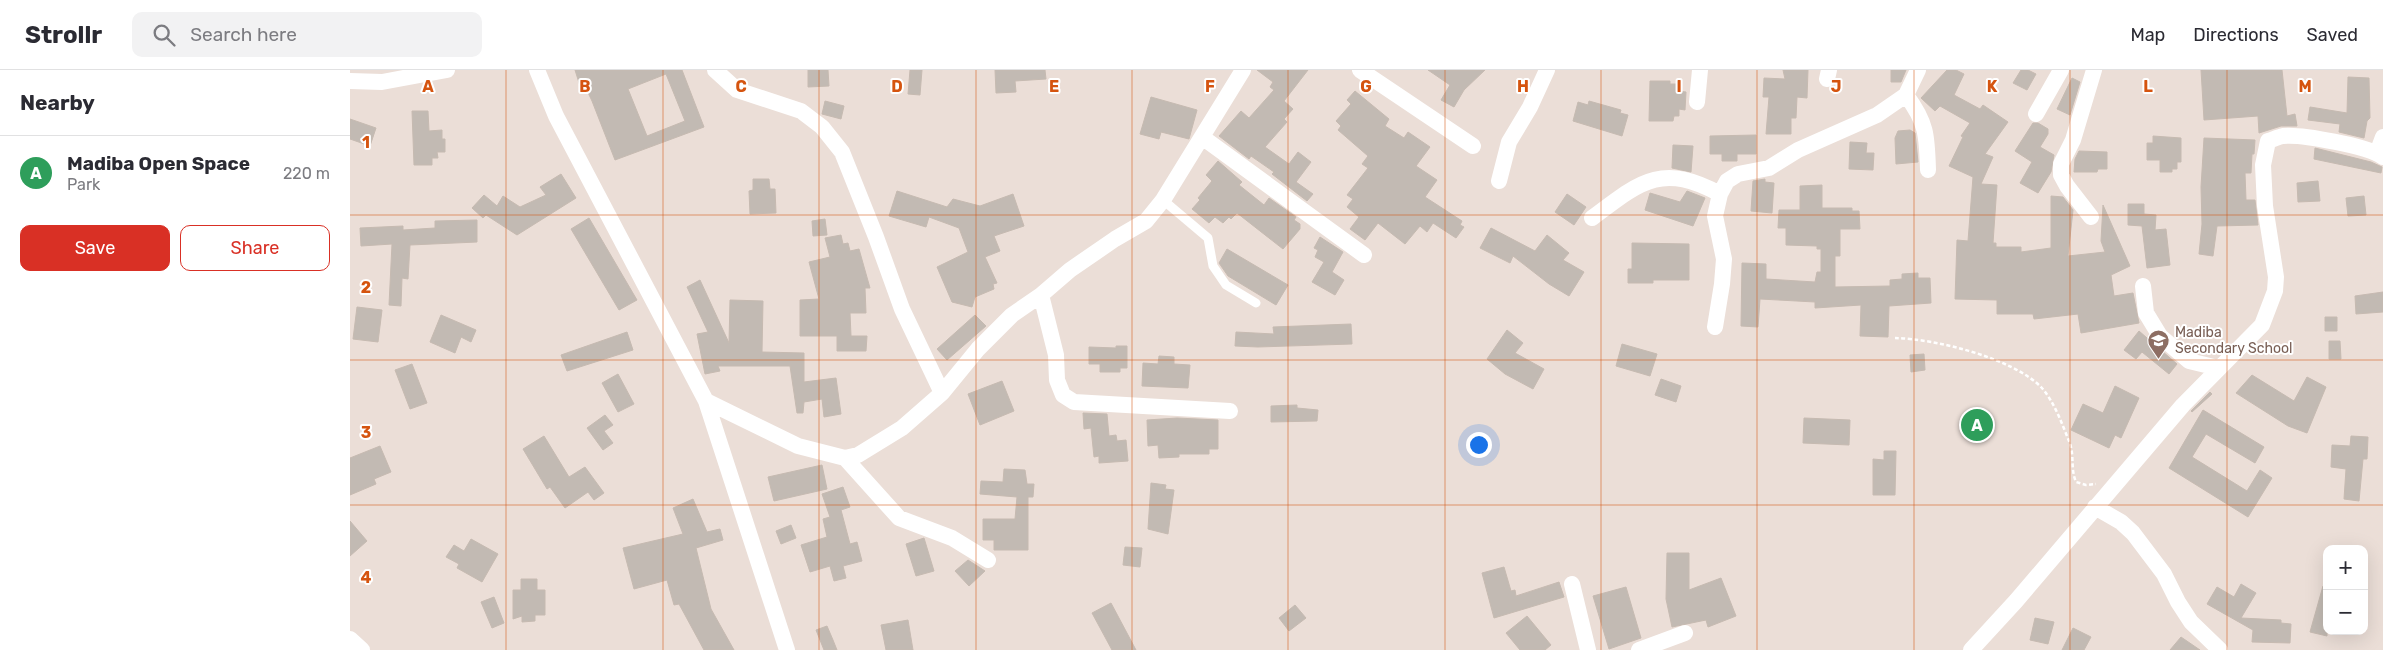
<!DOCTYPE html>
<html lang="en">
<head>
<meta charset="utf-8">
<style>
	:root { --surface:#fff; --page:#f2f2f3; --text:#2b2b33; --muted:#7c7c81; --line:#e1e1e2; --accent:#d93025 }
	body { margin:0; font-family:Rubik,sans-serif; background:var(--page); color:var(--text) }
	.controls { position:absolute; right:15px; bottom:15px; display:grid; overflow:hidden; border-radius:10px; box-shadow:0 5px 20px #0002 }
	.controls button { width:45px; height:45px; display:grid; place-items:center; padding:0; border:0; border-bottom:1px solid var(--line); background:var(--surface); color:var(--text); font:25px sans-serif }
	.you { position:absolute; left:1128px; top:374px; width:18px; height:18px; margin:-12px; border:4px solid #fff; border-radius:50%; background:#1a73e8; box-shadow:0 0 0 8px #1a73e833 }
	.badge { display:grid; place-items:center; width:32px; height:32px; border-radius:50%; background:var(--accent); color:#fff; font-size:16px; font-weight:700 }
	.pin { position:absolute; translate:-50% -50%; border:2px solid #fff; box-shadow:0 1px 5px #0006 }
	.list { margin:0; padding:0; list-style:none }
	h2 { display:flex; justify-content:space-between; align-items:center; height:65px; margin:0; padding:0 20px; font-size:21px }
	h2 small { font-size:16px; font-weight:400; color:var(--muted) }
	.list li { display:grid; grid-template-columns:32px 1fr auto; gap:15px; align-items:center; box-sizing:border-box; height:75px; padding:0 20px; border-top:1px solid var(--line) }
	.list b { display:block; font-size:19px; white-space:nowrap }
	.list p { margin:0; font-size:16px; white-space:nowrap; color:var(--muted) }
	.list em { font-size:16px; font-style:normal; color:var(--muted) }
	.actions { display:flex; gap:10px; padding:15px 20px }
	.actions a { flex:1; padding:11px 0; border:1px solid var(--accent); border-radius:10px; text-align:center; font-size:18px; color:var(--accent) }
	.actions .main { background:var(--accent); color:#fff }
	.icon { flex:none; width:28px; height:28px; fill:none; stroke:currentColor; stroke-width:2; stroke-linecap:round; stroke-linejoin:round }
	.map { position:relative; flex:none; width:2033px; height:580px; overflow:hidden }
	header { display:flex; align-items:center; gap:30px; box-sizing:border-box; height:70px; padding:0 25px; background:var(--surface); border-bottom:1px solid var(--line) }
	header strong { font-size:24px }
	nav { display:flex; gap:28px; margin-inline-start:auto; font-size:18px }
	.search { width:350px; height:45px; background:var(--page); display:flex; align-items:center; gap:12px; box-sizing:border-box; padding:0 18px; border-radius:10px; color:var(--muted); font-size:19px }
	main { display:flex }
	aside { flex:1; background:var(--surface) }
	.map>svg:first-child { display:block }
</style>
</head>
<body>
<header>
<strong>Strollr</strong>
<div class="search"><svg class="icon" aria-label="search" viewBox="0 0 24 24"><circle cx="10" cy="10" r="6"/><path d="M15 15l6 6"/></svg>Search here</div>
<nav><a>Map</a><a>Directions</a><a>Saved</a></nav>
</header>
<main>
<aside>
<h2>Nearby<small></small></h2>
<ul class="list">
<li><span class="badge" style="background:#2e9e5b">A</span><div><b>Madiba Open Space</b><p>Park</p></div><em>220 m</em></li>
</ul>
<div class="actions"><a class="main">Save</a><a>Share</a></div>
</aside>
<div class="map">
<svg width="2033" height="580" viewBox="0 0 2033 580">
	<rect width="100%" height="100%" fill="#ebded7"/>
	<path fill="#c2bab3" stroke="#c6bab1" fill-rule="evenodd" d="M225,0H332L354,57L265,90L242,31L234,14L230,16ZM316,4L335,51L297,66L278,19Z
		M458,0H478L479,16L458,17Z
		M560,0H572L570,25L558,24Z
		M645,0H695L696,9L665,11L666,22L646,23Z
		M907,0H958L934,31L943,39L934,49L937,52L915,77L939,94L948,82L961,92L946,112L963,124L957,131L922,104L924,102L901,86L899,89L869,66L891,41L899,48L924,20L920,17L923,12Z
		M1078,0H1135L1114,20L1104,37L1091,30L1100,15Z
		M1433,0H1458L1457,28L1447,27L1446,48H1441V64H1416L1419,27H1413L1414,8L1435,9Z
		M1541,0H1556L1551,12H1541Z
		M1597,0H1606L1614,4L1604,25L1630,39L1633,35L1658,52L1635,84L1643,87L1631,114L1647,115L1643,173H1646V177H1671V182L1701,178V126L1713,127L1723,140L1718,186L1755,182L1751,171L1753,135L1780,196L1761,205L1764,226L1783,223L1789,253L1731,263L1728,244L1684,249L1683,244H1647V230L1605,229L1607,170L1618,171L1623,107L1599,96L1613,67L1611,66L1620,53L1590,36L1585,41L1571,28Z
		M1671,0H1678L1686,4L1677,20L1663,13Z
		M1851,0H1932L1937,46L1945,44L1947,56H1931L1909,63L1908,46L1854,50Z
		M1998,7L2019,8L2020,48L2017,51L2014,68L1989,62L1990,54L1958,50L1960,37L1997,43Z
		M1722,8L1730,12L1720,45L1707,39Z
		M1300,11H1320V14H1329L1328,21L1336,22L1335,40L1329,39V46H1324L1323,51H1299Z
		M1005,21L1039,49L1035,56L1054,68L1058,62L1080,77L1066,96L1087,110L1075,127L1112,151L1110,155L1114,157L1106,168L1083,153L1077,162L1070,156L1055,174L1028,153L1015,170L1000,159L1009,147L997,137L1003,129L997,125L1018,98L1012,94L1018,86L988,60L991,56L986,51L1001,34L997,30Z
		M801,27L847,40L839,69L811,62L809,69L790,64Z
		M475,31L494,36L491,49L472,44Z
		M1239,31L1271,40L1270,43L1278,45L1272,66L1223,51L1228,32L1238,35Z
		M62,41H78L79,61L92,60V69H95V82H87L88,88H82V95H64Z
		M0,49L26,58L20,76L0,69Z
		M1683,53H1688L1698,59V64L1690,77L1704,85L1701,102L1688,123L1670,113L1682,92L1665,81Z
		M1560,60L1565,63L1568,92L1546,94L1545,68L1548,61Z
		M1406,65V84H1387V91H1372V84H1360V66Z
		M1803,66L1831,68V92H1827V99H1822V102H1810V90H1797V73H1803Z
		M1854,68L1905,70L1904,84H1902L1901,103H1895L1896,130H1905L1908,155L1867,156L1863,186L1849,184L1852,154L1851,117Z
		M1500,72L1517,73L1516,83H1524L1523,100L1499,99Z
		M1323,75L1343,76L1341,102L1322,98Z
		M1965,78L2021,92L2032,97L2031,103L1964,89Z
		M1729,81L1757,82V99H1748L1747,102H1724L1725,89Z
		M868,91L892,112L889,115L914,135L919,128L946,147L944,150L950,154V159L933,179L887,143L881,149L879,147L873,153L865,147L859,153L842,139L850,130L848,128L862,111L856,105Z
		M211,104L226,128L167,165L136,145L133,148L122,138L134,125L147,136L153,126L170,137L196,125L190,117Z
		M403,109H419L420,119H425L426,143L400,144L399,121L403,120Z
		M1415,109V112L1424,113L1422,143L1401,141L1403,111Z
		M1968,111L1970,131L1948,132L1947,113Z
		M1472,115V138H1502V141H1509L1510,159H1490V186H1485V217L1540,216V210L1552,209V204L1568,203V208H1580L1581,233L1539,236L1538,267L1510,266L1511,235L1465,238V232L1410,229L1408,257L1391,256L1392,193L1416,194V209L1465,212L1467,202H1471V179H1467V176L1436,175V158H1428L1429,140H1450V116Z
		M547,121L597,137L603,129L630,136L663,124L674,156L644,166L650,181L635,187L647,213L643,214L644,219L625,227L622,237L602,232L587,197L618,182L609,158L579,147L576,157L539,146Z
		M1337,121L1355,128L1343,156L1295,140L1300,123L1330,132Z
		M1217,124L1236,137L1224,155L1205,142Z
		M2014,126L2016,145L1998,146L1996,128Z
		M1778,134H1794V144L1806,145L1805,160L1816,159L1820,195L1797,198L1792,156L1778,155Z
		M239,148L287,230L269,240L221,159Z
		M475,149L477,165L463,166L462,151Z
		M127,150V172L60,175L58,209L52,208L51,236L39,235L42,174L11,176L10,158L53,156V160L85,158V151Z
		M1141,158L1185,181L1197,165L1219,183L1213,190L1234,202L1219,226L1199,214L1163,186L1160,193L1130,178Z
		M491,165L493,174L498,173L500,181L509,179L520,218H515L516,243H500L501,266H517L516,281H487V266H450V230L469,229L459,192L480,187L475,168Z
		M970,167L993,182L982,202L994,210L985,225L962,212L974,192L965,187L968,180L964,178Z
		M1282,173L1339,174V210H1303V213H1278V199H1282Z
		M877,179L938,215L926,235L878,206L869,193Z
		M350,210L379,273L380,230L413,231L412,282L454,283V312L486,308L491,344L474,347L472,329L454,332L453,343H447L440,296H368L370,301L355,304L347,264L358,262L337,217Z
		M2033,222V242L2006,244L2005,226Z
		M7,237L32,240L28,272L3,269Z
		M91,245L126,260L121,272L111,267L105,283L80,272Z
		M625,245L636,256L597,290L587,279Z
		M1975,247H1987V261H1975Z
		M1001,254L1002,274L908,277L885,276L886,262L924,264L923,257Z
		M1157,260L1173,273L1165,283L1194,299L1183,319L1155,304L1137,289Z
		M1789,261L1827,294L1819,304L1792,282L1786,289L1774,280Z
		M277,262L283,280L217,301L211,285Z
		M1979,271H1990L1991,289H1979Z
		M1272,274L1307,284L1300,306L1266,296Z
		M766,276H777V298H770V302H750V294H739V277L766,278Z
		M1574,284L1575,300L1561,302L1560,285Z
		M809,286L824,287V294L840,295L838,318L792,316L793,293L808,294Z
		M62,294L77,333L60,339L45,300Z
		M268,304L284,334L268,342L252,313Z
		M1902,305L1944,331L1957,307L1976,317L1957,363L1938,356L1886,323Z
		M1311,309L1331,316L1326,332L1305,325Z
		M652,311L664,341L630,355L618,324Z
		M1765,316L1789,328L1771,368L1765,365L1759,378L1721,360L1733,334L1753,343Z
		M1860,322L1862,324L1842,342L1841,341Z
		M947,335V338L968,340L967,351L921,352V336Z
		M1853,340L1914,377L1905,393L1856,364L1842,387L1897,421L1910,400L1922,408L1898,447L1819,398Z
		M733,343L757,344L759,366L766,365L767,371L776,370L778,391L749,393V386L744,387L741,358L734,359Z
		M255,345L263,355L254,361L263,373L253,380L237,358Z
		M827,348L868,350V379H859V384H829V387L809,388L808,375L798,376L797,350Z
		M1454,348L1500,350L1499,375L1453,373Z
		M194,366L219,407L235,397L254,423L244,430L238,422L215,438L200,417L197,419L173,379Z
		M2001,366L2018,367L2017,389H2013L2009,431L1994,429L1996,399L1981,397L1982,375L2000,376Z
		M30,376L41,402L24,409L26,414L0,425V388Z
		M1534,381H1546L1545,425H1523V389L1534,390Z
		M472,395L477,419L424,431L418,407Z
		M654,399L675,400L677,414H684L683,427H678V480H644V470H633V449H665L667,427L630,424L631,411L653,412Z
		M801,413L816,415L815,419L824,420L818,464L798,459Z
		M493,417L500,437L491,440L500,474L507,472L512,491L493,496L496,508L484,511L480,496L460,502L451,475L477,467L473,449L480,447L472,424Z
		M343,429L357,462L370,459L373,470L346,478L361,539L384,580H354L329,534L324,535L317,510L284,519L273,478L333,464L323,438Z
		M0,451L17,471L0,486Z
		M441,455L446,468L431,474L426,461Z
		M574,468L584,501L566,506L556,474Z
		M121,469L148,484L132,512L107,498L109,494L96,487L104,475L114,481Z
		M775,477L792,478L790,497L773,495Z
		M1317,483H1339V520L1371,508L1386,546L1358,557L1356,550L1322,557L1316,529Z
		M618,490L635,501L619,516L605,501Z
		M1154,497L1161,521L1165,520L1166,526L1209,512L1214,527L1144,548L1132,503Z
		M171,509H187V520H195V545H185V551L172,552V546L163,549V520H171Z
		M1891,514L1906,523L1891,548L1931,550V553L1941,554L1940,573L1902,572L1903,560L1857,534L1867,517L1884,527Z
		M1973,516L1977,517V566L1960,562Z
		M1276,517L1291,568L1259,579L1243,526Z
		M144,527L154,553L142,558L131,532Z
		M761,533L786,580H762L742,543Z
		M945,535L956,548L939,561L929,548Z
		M1177,546L1201,575L1195,580H1170L1156,563Z
		M1685,548L1704,552L1698,574L1680,570Z
		M558,550L563,580H536L531,555Z
		M477,556L483,570L487,580H474L466,560Z
		M1723,558L1741,567L1734,580H1712Z
		M1831,567L1850,580H1820Z"/>
	<g fill="none" stroke-linecap="round" stroke-linejoin="round">
		<path stroke="#fff" stroke-width="2.5" stroke-dasharray="4 2.5" stroke-linecap="butt" d="M1545,268C1586,269 1662,288 1691,317C1704,331 1712,354 1719,371C1725,385 1720,398 1726,412L1736,415L1746,414"/>
		<path stroke="#fff" stroke-width="9" d="M813,130L858,168L863,196L876,215L906,233"/>
		<path stroke="#fff" stroke-width="16" d="M187,0L206,46L356,331L437,580
			M365,0L387,20L451,41L472,57L492,82L526,167L552,239L592,323
			M1010,0L1123,76
			M1477,9L1479,0
			M0,11L32,12L97,0
			M1556,25C1577,53 1577,66 1578,100
			M1347,32L1350,0
			M1686,44L1711,0
			M852,67L1014,185
			M2027,83L2033,67
			M1149,111L1159,72L1180,37L1197,0
			M1741,147L1717,116L1711,105V94L1723,70L1744,0
			M1242,148C1290,112 1311,92 1370,124
			M1793,216L1796,243L1810,266L1839,291L1868,298
			M691,225L706,285L707,310L713,325L724,332L880,341
			M1365,257L1372,214L1374,189L1365,146L1370,124L1377,111L1388,104L1419,98L1448,80L1527,45L1556,25L1568,0
			M356,331L448,376L495,388L508,385L552,358L592,323L628,279L662,245L691,225L720,200L765,169L796,151L813,130L893,0
			M495,388L549,448L602,468L638,490
			M1745,437L1771,452L1783,463L1814,504L1828,532L1841,552L1870,580
			M1222,514L1238,580
			M0,569L12,580
			M1289,580L1335,563
			M1621,580L1666,531L1833,335L1912,255L1925,221L1926,207L1915,136L1913,95L1918,71C1922,70 1928,67 1933,66C1951,64 2018,76 2033,87"/>
	</g>
	<path fill="none" stroke="#d5540f" stroke-width="1" stroke-opacity="0.55" d="M156,0V580M313,0V580M469,0V580M626,0V580M782,0V580M938,0V580M1095,0V580M1251,0V580M1407,0V580M1564,0V580M1720,0V580M1877,0V580M0,145H2033M0,290H2033M0,435H2033"/>
	<defs>
		<symbol id="school-pin" viewBox="-11 -11 22 30"><path d="M0 17L-7.5 6A9.5 9.5 0 1 1 7.5 6Z" fill="#8d6e63" stroke="#fff"/><path d="M0-5L7-2L0 1L-7-2ZM-4 1L0 2.5L4 1V4Q0 6-4 4Z" fill="#fff"/></symbol>
	</defs>
	<g fill-rule="evenodd">
		<use href="#school-pin" x="1796" y="258" width="25" height="34"/>
	</g>
	<g text-anchor="middle" stroke-width="4" stroke-linejoin="round" paint-order="stroke">
		<g font-size="14" fill="#785e54" stroke="#fff" text-anchor="start">
			<text x="1825" y="267">Madiba<tspan x="1825" dy="16">Secondary School</tspan></text>
		</g>
	</g>
	<g font-size="16" text-anchor="middle" font-weight="bold" fill="#d5540f" stroke="#fff" stroke-width="4" stroke-linejoin="round" paint-order="stroke">
		<text x="78" y="22">A</text>
		<text x="235" y="22">B</text>
		<text x="391" y="22">C</text>
		<text x="547" y="22">D</text>
		<text x="704" y="22">E</text>
		<text x="860" y="22">F</text>
		<text x="1016" y="22">G</text>
		<text x="1173" y="22">H</text>
		<text x="1329" y="22">I</text>
		<text x="1486" y="22">J</text>
		<text x="1642" y="22">K</text>
		<text x="1798" y="22">L</text>
		<text x="1955" y="22">M</text>
		<text x="16" y="78">1</text>
		<text x="16" y="223">2</text>
		<text x="16" y="368">3</text>
		<text x="16" y="513">4</text>
	</g>
</svg>
<div class="controls">
<button>+</button>
<button>−</button>
</div>
<div class="you"></div>
<div class="pin badge" style="left:1627px;top:355px;background:#2e9e5b">A</div>
</div>
</main>
</body>
</html>
